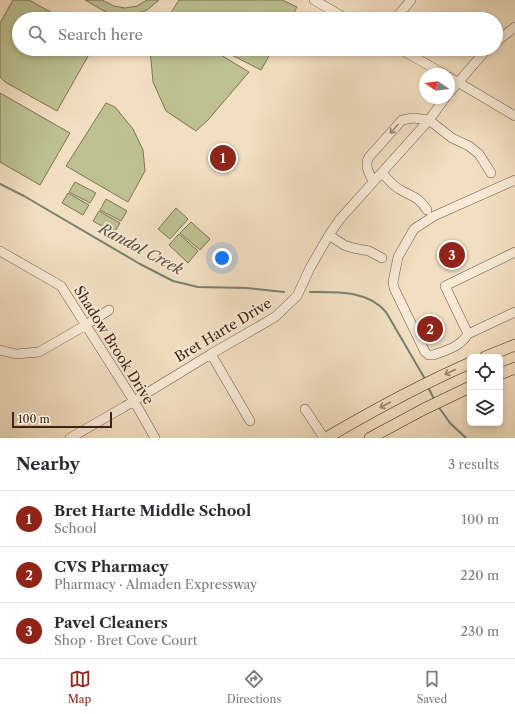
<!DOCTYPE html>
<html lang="en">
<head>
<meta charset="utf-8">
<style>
	:root { --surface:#fff; --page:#f2f2f3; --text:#2b2b33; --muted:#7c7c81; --line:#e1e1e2; --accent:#8f2418 }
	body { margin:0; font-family:"Libre Caslon Text",serif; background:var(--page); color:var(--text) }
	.controls { position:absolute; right:12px; bottom:12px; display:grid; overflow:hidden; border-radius:6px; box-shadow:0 2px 6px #0003 }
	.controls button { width:36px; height:36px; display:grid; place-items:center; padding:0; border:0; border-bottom:1px solid var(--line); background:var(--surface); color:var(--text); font:20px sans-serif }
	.compass { position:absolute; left:419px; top:68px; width:36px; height:36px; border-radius:50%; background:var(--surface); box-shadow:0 2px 6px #0003; rotate:283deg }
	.scale { position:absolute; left:12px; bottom:10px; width:100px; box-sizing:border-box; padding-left:4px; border:2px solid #3e2617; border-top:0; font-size:11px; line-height:14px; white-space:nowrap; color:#3e2617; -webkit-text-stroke:3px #f7ead7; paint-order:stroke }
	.you { position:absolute; left:222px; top:258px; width:14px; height:14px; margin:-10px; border:3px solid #fff; border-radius:50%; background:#1a73e8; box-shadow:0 0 0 6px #1a73e833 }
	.badge { display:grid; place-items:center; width:26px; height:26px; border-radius:50%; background:var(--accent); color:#fff; font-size:13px; font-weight:700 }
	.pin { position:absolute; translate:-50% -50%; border:2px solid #fff; box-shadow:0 1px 4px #0006 }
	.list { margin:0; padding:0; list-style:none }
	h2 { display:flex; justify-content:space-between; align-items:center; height:52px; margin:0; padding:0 16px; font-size:17px }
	h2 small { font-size:13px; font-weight:400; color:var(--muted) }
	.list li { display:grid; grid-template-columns:26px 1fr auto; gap:12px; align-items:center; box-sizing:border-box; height:56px; padding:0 16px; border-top:1px solid var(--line) }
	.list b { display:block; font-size:15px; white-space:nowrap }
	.list p { margin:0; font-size:13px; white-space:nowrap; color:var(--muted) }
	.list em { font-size:13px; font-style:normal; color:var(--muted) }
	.icon { flex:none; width:22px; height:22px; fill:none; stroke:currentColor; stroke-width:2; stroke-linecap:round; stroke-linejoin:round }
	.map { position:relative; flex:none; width:515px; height:438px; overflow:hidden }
	.search { position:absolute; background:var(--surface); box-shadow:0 2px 6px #0003; left:12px; right:12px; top:12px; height:44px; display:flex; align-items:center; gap:10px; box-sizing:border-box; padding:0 14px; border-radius:22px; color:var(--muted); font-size:15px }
	.sheet { height:220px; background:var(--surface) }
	nav { display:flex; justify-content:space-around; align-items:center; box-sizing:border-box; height:56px; border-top:1px solid var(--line); background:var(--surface); font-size:11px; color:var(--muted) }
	nav a { display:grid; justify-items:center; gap:2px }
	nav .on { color:var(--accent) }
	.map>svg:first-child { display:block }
</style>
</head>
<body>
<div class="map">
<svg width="515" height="438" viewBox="0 0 515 438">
	<rect width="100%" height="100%" fill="#f2dfc1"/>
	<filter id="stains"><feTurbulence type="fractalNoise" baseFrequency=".005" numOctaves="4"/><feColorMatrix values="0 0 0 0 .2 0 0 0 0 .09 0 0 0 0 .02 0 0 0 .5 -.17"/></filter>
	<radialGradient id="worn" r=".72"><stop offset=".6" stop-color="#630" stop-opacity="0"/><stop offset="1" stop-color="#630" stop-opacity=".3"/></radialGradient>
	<path fill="#bdc191" stroke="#7e7454" d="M13,0H29L63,19H19V49H92L57,111L5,82L0,77V23Z
		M85,0H102L114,6L125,8L137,6L147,0H159L147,10L131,16L136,19H118Z
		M179,0H282L297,7L290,19H167Z
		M150,49H211L249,72L208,120L196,131L166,111L153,82Z
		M220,49H273L261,70Z
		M0,93L70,133L40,185L0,162Z
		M106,103L115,107L133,129L143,150L145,171L128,202L66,166Z
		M75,182L96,193L90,203L69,192Z
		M68,193L89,205L83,215L62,203Z
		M106,199L127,211L121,221L100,210Z
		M176,208L188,219L170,239L158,229Z
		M99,211L120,223L114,233L93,221Z
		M191,222L210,239L200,250L180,233Z
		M179,234L198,251L188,263L169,245Z"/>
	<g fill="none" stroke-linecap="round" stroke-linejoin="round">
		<path stroke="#768173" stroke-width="2" d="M0,184L24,196L140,264L173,281L198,287L247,288L284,292
			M310,292C336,292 367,290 386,312L425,379
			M428,387L434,399
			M438,406L450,423L466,438"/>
		<defs>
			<path id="minor" d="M314,0L347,19
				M395,19L411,0
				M496,42L515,27
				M400,49L444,74
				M449,77L515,116
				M449,93L487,49
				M382,173C387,178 392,185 399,189C412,197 417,195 427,210
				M373,181C369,173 364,165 369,157L402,120L413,118L429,120L452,138L469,146L479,154L491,173
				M329,235L344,245L353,248L369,251L382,258
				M0,251L61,286L134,401L155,438
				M515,252L445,286L468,334L515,312
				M468,334C460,347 447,350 433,355H429L425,352L394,288L393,282L398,257L414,229L434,216L515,180
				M0,350L16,354L39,352L86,325L109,310
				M211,354L250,421
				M305,409L324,438
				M70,438L124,407L211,354L275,317L297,296L310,268L329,235L340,219L429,120L445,98"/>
			<path id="major" d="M485,357L515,345
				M500,374L515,368
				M326,438C372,411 420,385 470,363
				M370,438L424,409L470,387"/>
		</defs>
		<use href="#minor" stroke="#6b5442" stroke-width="10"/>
		<use href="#major" stroke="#3e2617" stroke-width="12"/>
		<use href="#minor" stroke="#f7ead7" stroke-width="9"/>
		<use href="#major" stroke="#f2dfc1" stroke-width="11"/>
	</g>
	<defs><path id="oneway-shaft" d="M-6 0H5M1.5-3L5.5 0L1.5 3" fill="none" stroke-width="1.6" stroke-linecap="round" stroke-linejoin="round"/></defs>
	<use stroke="#9a8877" href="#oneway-shaft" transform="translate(394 129) rotate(132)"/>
	<g stroke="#98826c">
		<use href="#oneway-shaft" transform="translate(450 372) rotate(155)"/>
		<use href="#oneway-shaft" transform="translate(385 405) rotate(153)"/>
	</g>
	<g text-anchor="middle" stroke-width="3.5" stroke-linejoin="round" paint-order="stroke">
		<g font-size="14" fill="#3e2617" stroke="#f7ead7">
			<text transform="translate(223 330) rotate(-31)" y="5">Bret Harte Drive</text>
			<text transform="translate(114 345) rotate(58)" y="5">Shadow Brook Drive</text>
		</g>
		<g font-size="15" font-style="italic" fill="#554c3d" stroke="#f7ead7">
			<text transform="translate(141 249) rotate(28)" y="5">Randol Creek</text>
		</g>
	</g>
	<rect width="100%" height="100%" filter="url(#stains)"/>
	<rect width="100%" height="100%" fill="url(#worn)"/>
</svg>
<div class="controls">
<button><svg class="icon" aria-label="locate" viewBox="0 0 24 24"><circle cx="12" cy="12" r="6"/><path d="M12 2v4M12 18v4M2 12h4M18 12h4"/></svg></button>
<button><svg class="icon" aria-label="layers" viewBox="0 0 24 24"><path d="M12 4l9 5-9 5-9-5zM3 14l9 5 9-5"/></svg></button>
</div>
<svg class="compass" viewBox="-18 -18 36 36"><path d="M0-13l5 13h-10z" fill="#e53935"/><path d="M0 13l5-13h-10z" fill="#7c7c81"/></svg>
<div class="scale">100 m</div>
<div class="you"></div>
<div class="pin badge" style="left:223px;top:158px">1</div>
<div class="pin badge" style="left:430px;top:329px">2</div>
<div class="pin badge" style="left:452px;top:255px">3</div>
<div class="search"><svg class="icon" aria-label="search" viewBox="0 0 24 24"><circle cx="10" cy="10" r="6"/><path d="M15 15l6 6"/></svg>Search here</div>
</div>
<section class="sheet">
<h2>Nearby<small>3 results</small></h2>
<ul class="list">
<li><span class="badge">1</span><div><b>Bret Harte Middle School</b><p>School</p></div><em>100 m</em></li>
<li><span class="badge">2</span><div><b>CVS Pharmacy</b><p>Pharmacy · Almaden Expressway</p></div><em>220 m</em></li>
<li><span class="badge">3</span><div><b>Pavel Cleaners</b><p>Shop · Bret Cove Court</p></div><em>230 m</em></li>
</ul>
</section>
<nav>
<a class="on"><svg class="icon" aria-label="map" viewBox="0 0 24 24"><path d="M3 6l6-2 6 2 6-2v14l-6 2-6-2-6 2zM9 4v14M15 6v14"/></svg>Map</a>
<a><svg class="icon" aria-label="directions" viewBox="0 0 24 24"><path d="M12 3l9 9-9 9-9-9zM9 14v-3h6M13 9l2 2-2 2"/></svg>Directions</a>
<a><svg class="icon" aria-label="saved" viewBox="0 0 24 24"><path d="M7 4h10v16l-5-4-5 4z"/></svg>Saved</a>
</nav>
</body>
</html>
